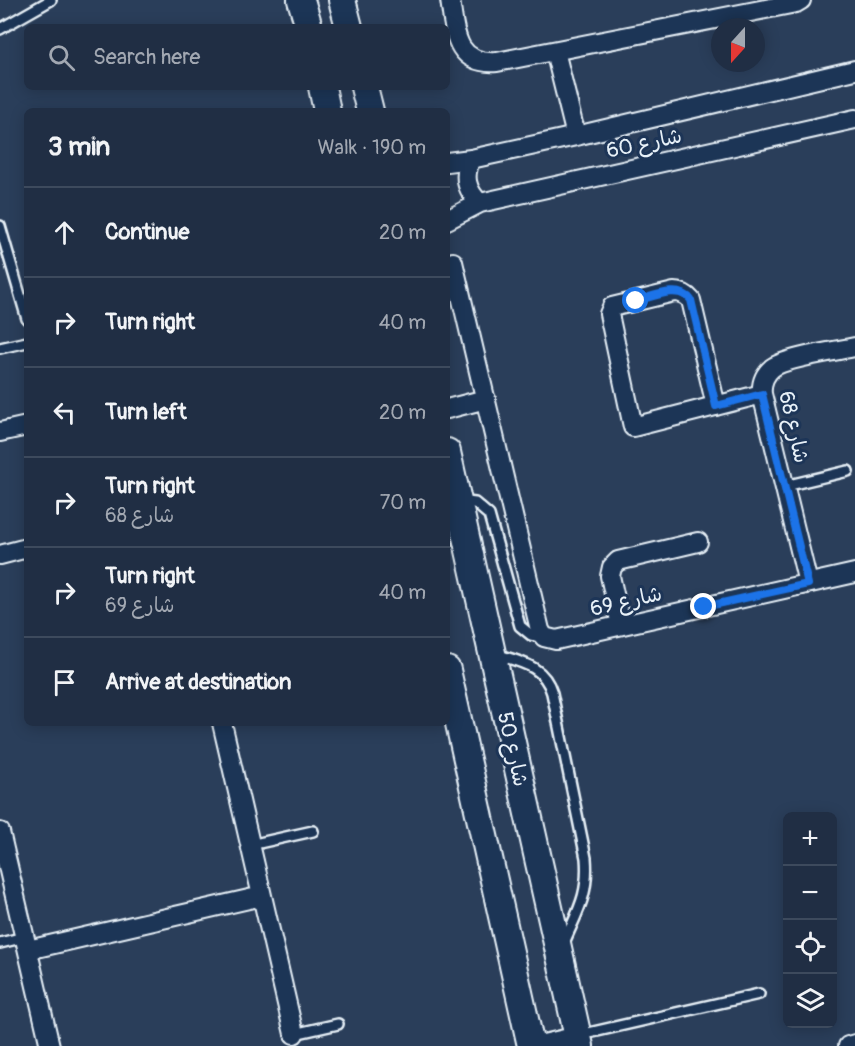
<!DOCTYPE html>
<html lang="en">
<head>
<meta charset="utf-8">
<style>
	:root { --surface:#202e44; --page:#2d3a4f; --text:#f1f3f6; --muted:#a2a8b2; --line:#3d4a5d }
	body { margin:0; font-family:Pangolin,"Playpen Sans Arabic",sans-serif; background:var(--page); color:var(--text) }
	.controls { position:absolute; right:18px; bottom:18px; display:grid; overflow:hidden; border-radius:9px; box-shadow:0 3px 15px #0003 }
	.controls button { width:54px; height:54px; display:grid; place-items:center; padding:0; border:0; border-bottom:2px solid var(--line); background:var(--surface); color:var(--text); font:30px sans-serif }
	.compass { position:absolute; left:711px; top:18px; width:54px; height:54px; border-radius:50%; background:var(--surface); box-shadow:0 3px 15px #0003; rotate:201deg }
	.stop { position:absolute; width:18px; height:18px; margin:-14px; border:4px solid #1a73e8; border-radius:50%; background:#fff }
	.stop.end { background:#1a73e8; border-color:#fff; box-shadow:0 2px 6px #0008 }
	.list { margin:0; padding:0; list-style:none }
	h2 { display:flex; justify-content:space-between; align-items:center; height:78px; margin:0; padding:0 24px; font-size:26px }
	h2 small { font-size:20px; font-weight:400; color:var(--muted) }
	.list li { display:grid; grid-template-columns:39px 1fr auto; gap:18px; align-items:center; box-sizing:border-box; height:90px; padding:0 24px; border-top:2px solid var(--line) }
	.list b { display:block; font-size:22px; white-space:nowrap }
	.list p { margin:0; font-size:20px; white-space:nowrap; color:var(--muted) }
	.list em { font-size:20px; font-style:normal; color:var(--muted) }
	.icon { flex:none; width:33px; height:33px; fill:none; stroke:currentColor; stroke-width:2; stroke-linecap:round; stroke-linejoin:round }
	.map { position:relative; flex:none; width:855px; height:1046px; overflow:hidden }
	.search { position:absolute; background:var(--surface); box-shadow:0 3px 15px #0003; left:24px; top:24px; width:426px; height:66px; display:flex; align-items:center; gap:15px; box-sizing:border-box; padding:0 21px; border-radius:9px; color:var(--muted); font-size:22px }
	.panel { position:absolute; background:var(--surface); box-shadow:0 3px 15px #0003; left:24px; top:108px; width:426px; height:618px; border-radius:9px }
	.map>svg:first-child { display:block }
</style>
</head>
<body>
<div class="map">
<svg width="855" height="1046" viewBox="0 0 855 1046">
	<rect width="100%" height="100%" fill="#2a3e5a"/>
	<filter id="ink" filterUnits="userSpaceOnUse"><feTurbulence type="fractalNoise" baseFrequency=".0167" numOctaves="2"/><feDisplacementMap in="SourceGraphic" scale="12" xChannelSelector="R" yChannelSelector="G"/><feConvolveMatrix kernelMatrix="1 2 1 2 8 2 1 2 1" color-interpolation-filters="sRGB"/></filter>
	<g filter="url(#ink)">
		<g fill="none" stroke-linecap="round" stroke-linejoin="round">
			<defs>
				<path id="lane" d="M0,29L51,0
					M0,226L27,319
					M0,348L27,342
					M785,486L848,471
					M459,501L475,503L489,515L520,626L531,635L545,638
					M495,654C520,662 544,665 552,693L586,858C589,895 578,910 564,943
					M250,845L313,831
					M0,943L25,937
					M294,1034L338,1024
					M580,1035L759,994"/>
				<path id="street" d="M450,0C455,32 455,65 497,62L796,3L801,0
					M555,51L576,136
					M471,159C463,176 466,190 480,203
					M447,162L471,159L576,136L855,70
					M447,220L480,203L855,119
					M453,262L540,630L544,637L556,640L855,573
					M716,406L691,300C686,294 681,292 674,292L612,307L609,314L633,427L762,394
					M447,409L486,399
					M0,432L27,426
					M0,555L27,548
					M808,583L762,394C761,384 764,375 772,368C784,358 836,351 855,347
					M621,625L610,576L612,567L618,561L698,542
					M222,723L294,1034
					M0,832L50,1046
					M28,950L262,896
					M535,1046L578,1036
					M848,1046L855,1044"/>
				<path id="secondary" d="M301,0L309,27
					M342,0L349,27
					M322,87L327,111
					M364,87L370,111
					M447,452L580,1046
					M447,670L531,1046"/>
			</defs>
			<use href="#lane" stroke="#e8f1f8" stroke-width="14"/>
			<use href="#street" stroke="#e8f1f8" stroke-width="22"/>
			<use href="#secondary" stroke="#e8f1f8" stroke-width="30"/>
			<use href="#lane" stroke="#1d3557" stroke-width="9"/>
			<use href="#street" stroke="#1d3557" stroke-width="18"/>
			<use href="#secondary" stroke="#1d3557" stroke-width="26"/>
		</g>
	</g>
	<g fill="none" stroke-linecap="round" stroke-linejoin="round" filter="url(#ink)">
		<path stroke="#1a73e8" stroke-width="8" d="M636,301C652,297 680,284 691,300L716,406L762,394L808,584L704,607"/>
	</g>
	<g text-anchor="middle" stroke-width="6" stroke-linejoin="round" paint-order="stroke">
		<g font-size="21" fill="#e8f1f8" stroke="#1d3557">
			<text transform="translate(644 143) rotate(-12)" y="7">شارع 60</text>
			<text transform="translate(794 427) rotate(77)" y="7">شارع 68</text>
			<text transform="translate(626 601) rotate(-13)" y="7">شارع 69</text>
			<text transform="translate(513 749) rotate(77)" y="7">شارع 50</text>
		</g>
	</g>
</svg>
<div class="controls">
<button>+</button>
<button>−</button>
<button><svg class="icon" aria-label="locate" viewBox="0 0 24 24"><circle cx="12" cy="12" r="6"/><path d="M12 2v4M12 18v4M2 12h4M18 12h4"/></svg></button>
<button><svg class="icon" aria-label="layers" viewBox="0 0 24 24"><path d="M12 4l9 5-9 5-9-5zM3 14l9 5 9-5"/></svg></button>
</div>
<svg class="compass" viewBox="-18 -18 36 36"><path d="M0-13l5 13h-10z" fill="#e53935"/><path d="M0 13l5-13h-10z" fill="#a2a8b2"/></svg>
<div class="stop" style="left:636px;top:301px"></div>
<div class="stop end" style="left:704px;top:607px"></div>
<div class="search"><svg class="icon" aria-label="search" viewBox="0 0 24 24"><circle cx="10" cy="10" r="6"/><path d="M15 15l6 6"/></svg>Search here</div>
<section class="panel">
<h2>3 min<small>Walk · 190 m</small></h2>
<ul class="list">
<li><svg class="icon" aria-label="ahead" viewBox="0 0 24 24"><path d="M12 20V5M6 11l6-6 6 6"/></svg><div><b>Continue</b></div><em>20 m</em></li>
<li><svg class="icon" aria-label="right" viewBox="0 0 24 24"><path d="M7 20v-9h11M14 6l5 5-5 5"/></svg><div><b>Turn right</b></div><em>40 m</em></li>
<li><svg class="icon" aria-label="left" viewBox="0 0 24 24"><path d="M17 20v-9H6M10 6l-5 5 5 5"/></svg><div><b>Turn left</b></div><em>20 m</em></li>
<li><svg class="icon" aria-label="right" viewBox="0 0 24 24"><path d="M7 20v-9h11M14 6l5 5-5 5"/></svg><div><b>Turn right</b><p>شارع 68</p></div><em>70 m</em></li>
<li><svg class="icon" aria-label="right" viewBox="0 0 24 24"><path d="M7 20v-9h11M14 6l5 5-5 5"/></svg><div><b>Turn right</b><p>شارع 69</p></div><em>40 m</em></li>
<li><svg class="icon" aria-label="arrive" viewBox="0 0 24 24"><path d="M6 21V4h12l-3 4 3 4H6"/></svg><div><b>Arrive at destination</b></div></li>
</ul>
</section>
</div>
</body>
</html>
